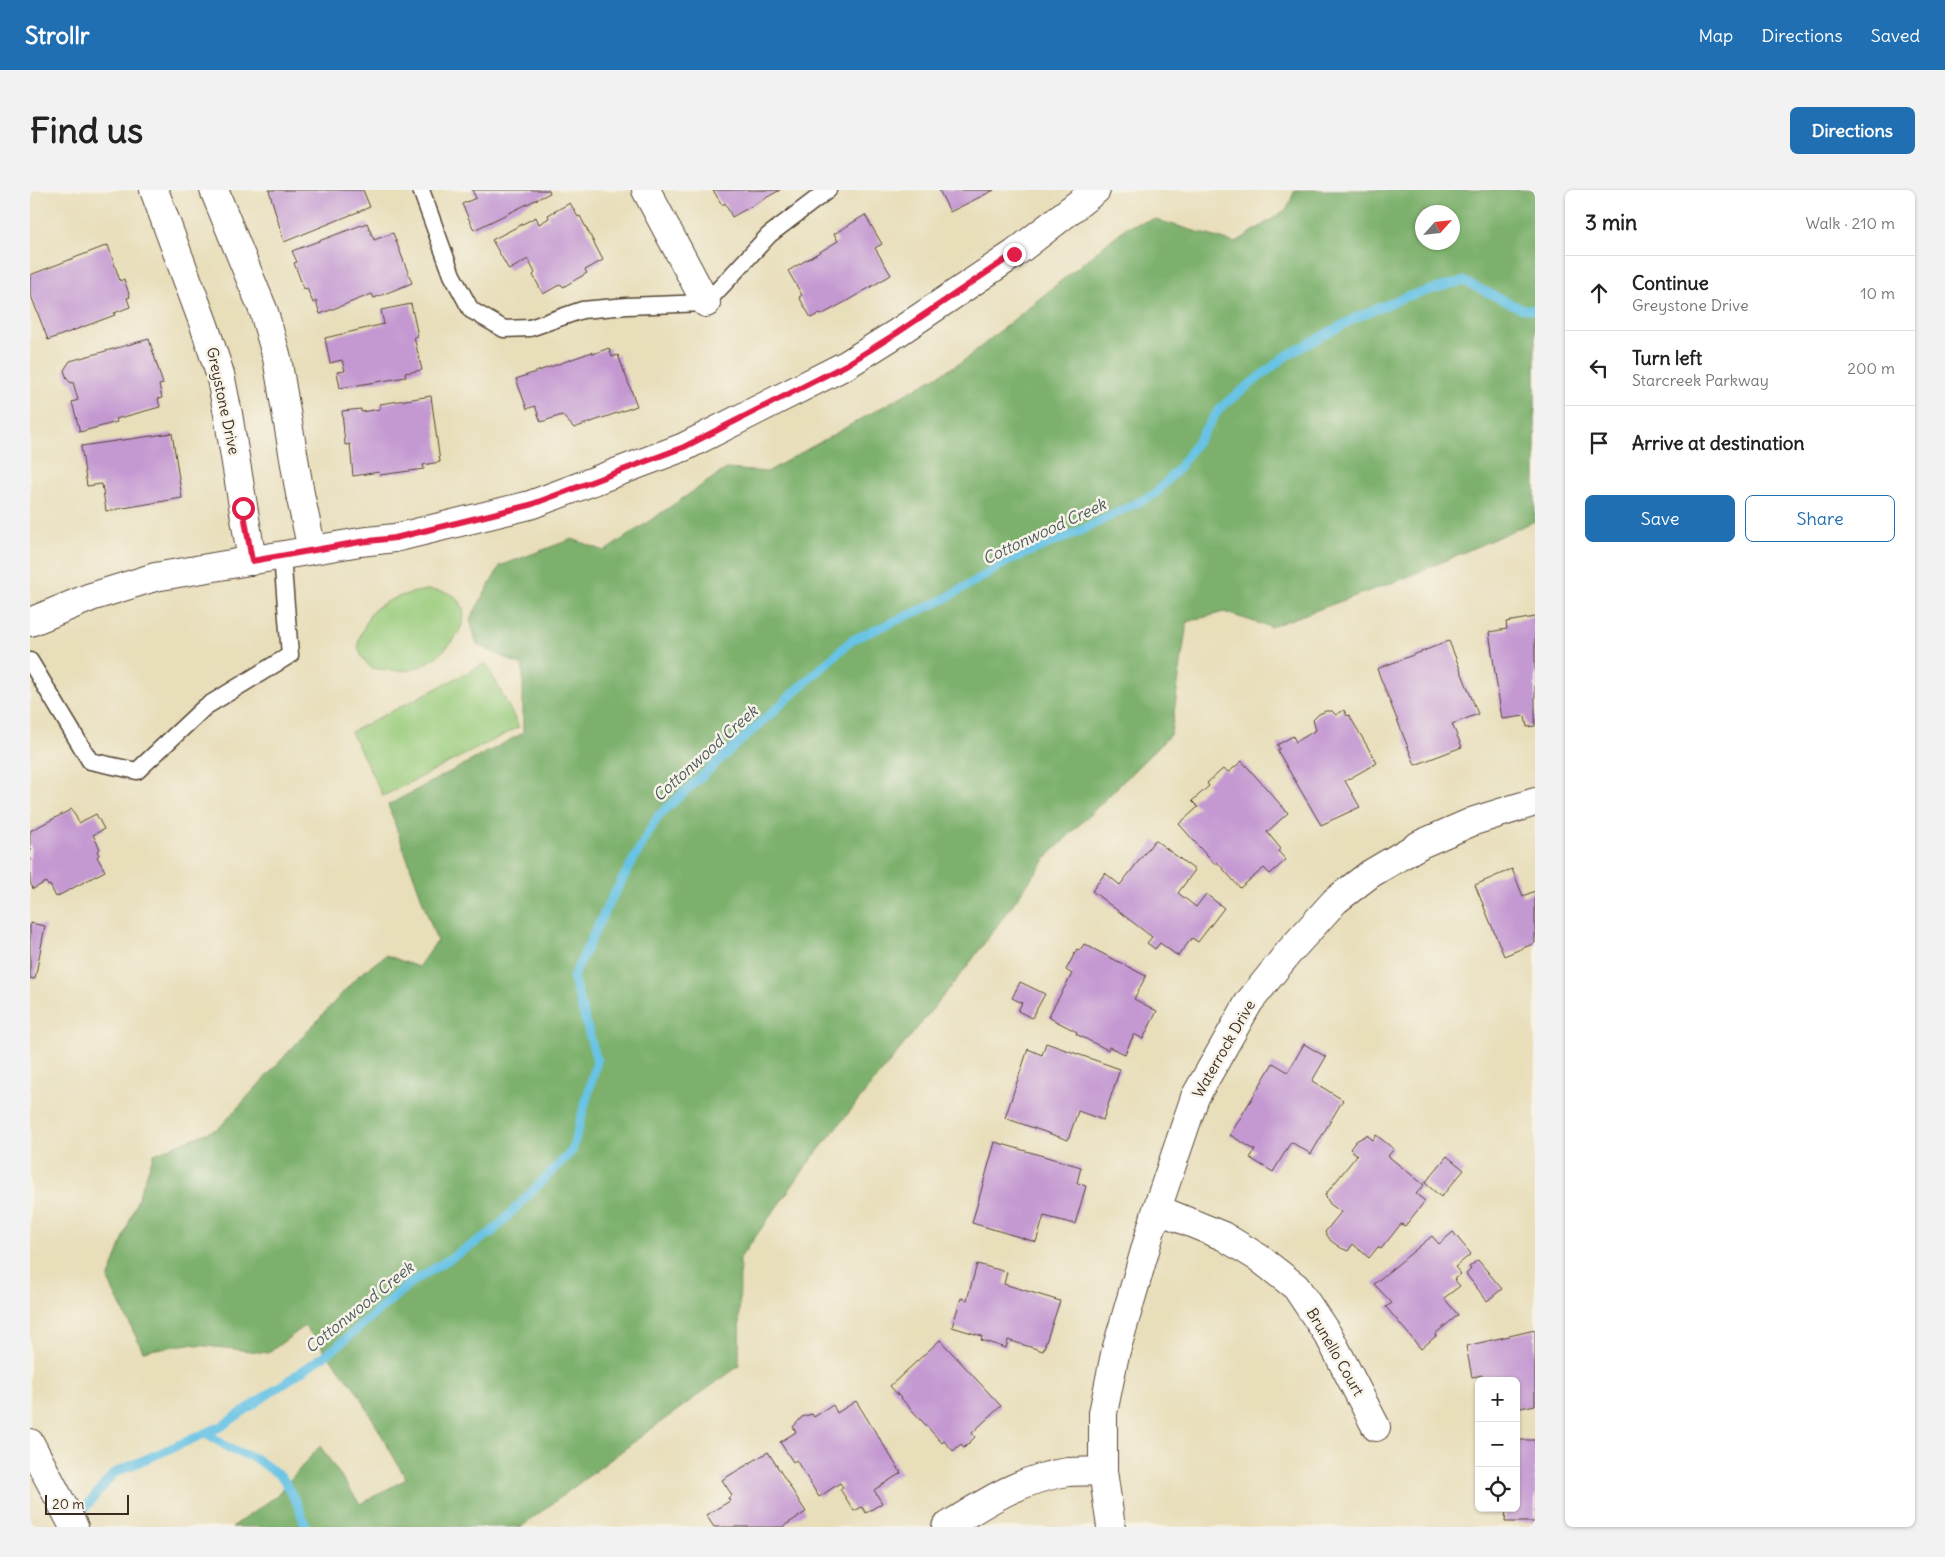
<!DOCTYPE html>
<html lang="en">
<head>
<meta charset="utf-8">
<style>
	:root { --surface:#fff; --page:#f2f2f2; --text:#222; --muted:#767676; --line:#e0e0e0; --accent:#1f6fb2 }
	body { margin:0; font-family:Delius,sans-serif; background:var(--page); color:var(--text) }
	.controls { position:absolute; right:15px; bottom:15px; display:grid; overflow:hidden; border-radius:8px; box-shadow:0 1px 4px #0004 }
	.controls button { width:45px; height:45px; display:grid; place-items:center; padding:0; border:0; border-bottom:1px solid var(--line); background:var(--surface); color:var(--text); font:25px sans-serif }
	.compass { position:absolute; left:1385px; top:15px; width:45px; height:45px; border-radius:50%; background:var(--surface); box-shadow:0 1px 4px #0004; rotate:63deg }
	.scale { position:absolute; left:15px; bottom:12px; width:84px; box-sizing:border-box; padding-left:5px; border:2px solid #3b2a1e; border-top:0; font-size:14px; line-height:18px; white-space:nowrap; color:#3b2a1e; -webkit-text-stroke:4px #f7f3e8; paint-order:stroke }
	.stop { position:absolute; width:15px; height:15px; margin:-11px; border:4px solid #e11d48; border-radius:50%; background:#fff }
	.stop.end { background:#e11d48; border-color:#fff; box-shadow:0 1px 5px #0008 }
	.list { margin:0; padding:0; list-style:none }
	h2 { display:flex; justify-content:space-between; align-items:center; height:65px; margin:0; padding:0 20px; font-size:21px }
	h2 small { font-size:16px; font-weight:400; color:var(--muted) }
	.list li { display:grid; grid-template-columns:32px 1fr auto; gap:15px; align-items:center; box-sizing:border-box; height:75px; padding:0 20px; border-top:1px solid var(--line) }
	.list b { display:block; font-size:19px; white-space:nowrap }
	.list p { margin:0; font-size:16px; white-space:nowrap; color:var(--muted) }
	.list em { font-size:16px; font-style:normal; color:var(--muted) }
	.actions { display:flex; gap:10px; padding:15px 20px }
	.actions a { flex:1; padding:11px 0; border:1px solid var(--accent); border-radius:8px; text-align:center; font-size:18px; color:var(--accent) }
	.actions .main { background:var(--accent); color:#fff }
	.icon { flex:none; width:28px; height:28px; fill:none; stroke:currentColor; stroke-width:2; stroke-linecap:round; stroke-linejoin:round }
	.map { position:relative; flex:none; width:1505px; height:1337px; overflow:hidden; border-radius:8px }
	header { display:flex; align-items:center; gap:30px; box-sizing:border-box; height:70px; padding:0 25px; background:var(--accent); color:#fff }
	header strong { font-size:24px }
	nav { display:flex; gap:28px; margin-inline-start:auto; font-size:18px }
	.intro { display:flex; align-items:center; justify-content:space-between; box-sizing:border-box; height:120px; padding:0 30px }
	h1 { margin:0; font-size:35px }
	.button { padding:12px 22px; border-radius:8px; background:var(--accent); color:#fff; font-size:18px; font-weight:700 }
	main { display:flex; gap:30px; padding:0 30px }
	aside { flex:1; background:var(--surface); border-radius:8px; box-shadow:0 1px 4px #0004 }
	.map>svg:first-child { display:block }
</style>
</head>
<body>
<header>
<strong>Strollr</strong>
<nav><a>Map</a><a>Directions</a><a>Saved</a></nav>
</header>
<div class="intro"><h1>Find us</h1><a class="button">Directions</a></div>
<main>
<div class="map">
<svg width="1505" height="1337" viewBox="0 0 1505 1337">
	<rect width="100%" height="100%" fill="#f7f3e8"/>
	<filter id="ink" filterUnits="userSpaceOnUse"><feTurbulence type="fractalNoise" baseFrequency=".02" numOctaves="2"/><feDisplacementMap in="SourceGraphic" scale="10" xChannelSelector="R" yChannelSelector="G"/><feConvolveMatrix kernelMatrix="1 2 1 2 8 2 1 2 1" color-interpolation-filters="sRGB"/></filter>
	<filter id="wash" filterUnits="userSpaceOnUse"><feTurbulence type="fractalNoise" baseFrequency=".0096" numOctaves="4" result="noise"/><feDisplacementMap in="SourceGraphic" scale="20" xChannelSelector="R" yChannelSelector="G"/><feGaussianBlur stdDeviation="1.12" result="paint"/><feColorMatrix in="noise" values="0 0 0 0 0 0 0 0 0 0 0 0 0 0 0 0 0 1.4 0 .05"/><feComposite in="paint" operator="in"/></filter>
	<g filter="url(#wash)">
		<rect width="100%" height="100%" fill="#e8deba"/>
		<path fill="#9acc7c" stroke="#6a7b4d" d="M396,400C404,401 417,401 423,405C454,428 411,469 387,478C373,483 356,480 341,478C328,464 324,455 334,438C336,433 339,425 343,421C357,408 379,403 396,400Z
			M456,473L489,537L353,606L321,542Z"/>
		<path fill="#7bb06c" stroke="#5b6d45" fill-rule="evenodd" d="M1265,0H1505V331L1375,388L1240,437L1194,422L1157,432L1141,544L1018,666L939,774L783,967L710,1068L709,1176L617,1242L491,1337H202L245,1307L290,1256L330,1314L376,1289L327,1201L275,1136L238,1163L159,1154L113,1161L78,1090L124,964L189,938L328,786L356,765L388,777L407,751L358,615L493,543V476L447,455L440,429L470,376L542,349L575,361L696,279L737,282L932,172L1098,36L1124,29L1205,53L1257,19ZM1392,22H1422V52H1392Z"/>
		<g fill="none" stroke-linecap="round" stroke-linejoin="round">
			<path stroke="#67c3e5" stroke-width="9" d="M176,1243L202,1260L225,1268L252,1287L268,1315L276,1337
				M44,1331L84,1283L192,1236L304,1159L379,1094L461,1043L542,961L567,871L543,787L578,715L628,626L822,450L913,410L982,369L1052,340L1125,304L1148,279L1191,217L1256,166L1327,127L1375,107L1433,91L1490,118L1505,120"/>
		</g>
		<g id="blocks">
			<path fill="#c499d2" d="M239,0H333L340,17L254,52Z
				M442,0H519L520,3L444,40L432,14L446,8Z
				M683,0H750L702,27L695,13L692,15Z
				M909,0H964L920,22Z
				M540,13L548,27L550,26L573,70L555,80L557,83L533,97L531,94L513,104L503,85L505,83L498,69L479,80L462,50L506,27L509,34L519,28L518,25Z
				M835,25L852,54L845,58L861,85L815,112L791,125L790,123L781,128L769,107L772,105L758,81L808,51L804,44Z
				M337,33L344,50L363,43L382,93L344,108L342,104L290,124L286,111L283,113L277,98L274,99L264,73L267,72L262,61Z
				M78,55L90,91L94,89L100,107L97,108L100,117L84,123L85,125L18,150L0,103V85Z
				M381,114L388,146L384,147L392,180L375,183L376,187L310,198L307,182L315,181L312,170L300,173L295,148L354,134L351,120Z
				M119,149L133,194L129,195L132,208L128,209L130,217L86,229L87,232L50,242L42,212L48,210L43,192L41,193L37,189L34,180L40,171Z
				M579,158L582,167L588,165L607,216L544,238L532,225L511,232L505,216L497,219L486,189L562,162L563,164Z
				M401,206L410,272L393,275L394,279L350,285L349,282L323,286L320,254L315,255L312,221L331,219V222L350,219V214Z
				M142,243L152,308L76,321L72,294L57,296L51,256Z
				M1505,427V536L1497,537L1495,526L1472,529L1459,442L1477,439L1476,432Z
				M1419,451L1448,524L1422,534L1432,557L1385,575L1347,479Z
				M1314,520L1317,526L1319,525L1347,573L1315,591L1330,617L1291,635L1247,560L1250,559L1247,555L1263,546L1266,552L1286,540L1283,530L1289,524L1296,521H1302L1306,525Z
				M1212,571L1258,623L1237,642L1251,659L1248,661L1256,670L1240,684L1234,678L1210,698L1187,672L1185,675L1149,634L1168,617L1162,611L1179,596L1177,593L1193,579L1199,582Z
				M42,619L49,633L66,624L74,639L63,645L70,659L67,661L69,665L67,667L75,681L26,707L20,695L18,696L16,692L3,699L0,692V661L2,660L0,656V641Z
				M1125,650L1165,680L1148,703L1166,717L1176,704L1194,718L1168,752L1162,748L1148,766L1130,753L1125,759L1117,753L1122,747L1062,701L1075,683L1090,695Z
				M1482,679L1493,706L1505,701V753L1474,766L1445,695Z
				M0,733L15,736L5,789L0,788Z
				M1054,754L1116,786L1104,809L1127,821L1113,849L1104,844L1095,864L1079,857L1078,860L1046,844L1047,842L1018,827L1042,784L1036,780L1047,759L1050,760Z
				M990,792L1015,804L1002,828L988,821L992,813L982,808Z
				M1016,853L1090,879L1073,930L1048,921L1038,950L975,928L998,859L1012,865Z
				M1274,854L1296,867L1282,891L1313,910L1281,964L1261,952L1243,982L1220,968L1225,960L1200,945L1243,873L1258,882Z
				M1337,945L1343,950L1346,945L1364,959L1358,966L1394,995L1386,1004L1395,1011L1375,1036L1371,1034L1351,1059L1348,1057L1339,1068L1323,1054L1318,1061L1311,1058L1301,1051L1295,1042L1311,1022L1300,1014L1295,1005L1327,965L1320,959L1326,951Z
				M965,952L1051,977L1047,993L1056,996L1045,1034L1014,1026L1006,1052L942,1033Z
				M1417,966L1434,980L1411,1007L1395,993Z
				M1423,1042L1441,1064L1425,1077L1431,1084L1424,1089L1430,1096L1414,1108L1428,1125L1405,1144L1406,1146L1391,1159L1356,1117L1362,1113L1344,1094L1402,1046L1409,1054Z
				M1448,1070L1472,1099L1457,1111L1436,1084L1441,1079L1439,1077Z
				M947,1074L977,1082L974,1094L1030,1111L1013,1161L978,1150L976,1158L951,1150L952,1146L922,1137L931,1108L937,1110Z
				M1505,1140V1215L1486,1219V1191H1453L1452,1185L1442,1187L1436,1156Z
				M910,1150L971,1216L942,1243L945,1247L934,1258L931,1254L923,1261L914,1251L912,1253L860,1196Z
				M826,1211L871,1283L844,1300L852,1313L836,1323L832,1317L824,1321L810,1299L813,1297L810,1293L789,1307L766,1270L763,1272L750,1252L766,1242L763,1237L772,1227L782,1224L784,1227L803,1215L807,1223Z
				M1486,1250H1505V1332H1475L1476,1318H1486Z
				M738,1262L776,1322L752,1337H684L676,1325L700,1311L698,1308L702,1305L692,1290Z"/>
		</g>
	</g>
	<g filter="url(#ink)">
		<use href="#blocks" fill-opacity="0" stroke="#554535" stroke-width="1"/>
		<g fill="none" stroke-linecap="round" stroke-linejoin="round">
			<defs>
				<path id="service" d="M391,0L422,85L441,120L474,139L500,138L552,120L597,116L676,113L739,45L798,0
					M0,471L60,571L107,581L175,517L260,465L252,366"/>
				<path id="minor" d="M124,0L174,135L190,184L198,224L222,371
					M184,0L234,122L247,168L270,304L282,360
					M616,0L676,113
					M0,432L61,407L125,387L330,352L365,348L500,315L654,257L816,175L867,143L984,64L1066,0
					M1127,1019L1193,1046L1229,1068L1266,1097L1300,1148L1346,1237
					M916,1337C954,1313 992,1288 1038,1282C1049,1281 1061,1282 1073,1281
					M1081,1337L1073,1281V1223L1085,1164L1127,1019L1165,907L1219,812L1259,762L1305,711L1340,684L1391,654L1444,631L1505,612"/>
				<path id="secondary" d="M0,1253L44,1337"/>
			</defs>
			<use href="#service" stroke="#554535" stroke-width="19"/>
			<use href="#minor" stroke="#554535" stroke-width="30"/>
			<use href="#secondary" stroke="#554535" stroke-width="30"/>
			<use href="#service" stroke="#fff" stroke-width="16"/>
			<use href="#minor" stroke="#fff" stroke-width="28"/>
			<use href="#secondary" stroke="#fff" stroke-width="28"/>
		</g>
	</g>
	<g fill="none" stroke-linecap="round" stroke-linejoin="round" filter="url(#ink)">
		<path stroke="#e11d48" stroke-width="6" d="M213,318L222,371L330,352L365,348L500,315L654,257L816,175L867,143L984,64"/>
	</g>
	<g text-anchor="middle" stroke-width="5" stroke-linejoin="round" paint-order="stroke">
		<g font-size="15" fill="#3b2a1e" stroke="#f7f3e8">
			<text transform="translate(193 211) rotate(78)" y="5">Greystone Drive</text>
			<text transform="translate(1194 859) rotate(-60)" y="5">Waterrock Drive</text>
			<text transform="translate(1305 1162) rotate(60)" y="5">Brunello Court</text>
		</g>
		<g font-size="16" font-style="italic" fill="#48585a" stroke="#f7f3e8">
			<text transform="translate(1014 341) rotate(-25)" y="6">Cottonwood Creek</text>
			<text transform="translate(675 563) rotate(-42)" y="6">Cottonwood Creek</text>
			<text transform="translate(329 1117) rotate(-39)" y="6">Cottonwood Creek</text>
		</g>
	</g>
</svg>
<div class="controls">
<button>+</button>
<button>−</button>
<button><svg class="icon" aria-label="locate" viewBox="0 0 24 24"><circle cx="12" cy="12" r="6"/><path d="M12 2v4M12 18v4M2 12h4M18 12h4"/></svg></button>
</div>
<svg class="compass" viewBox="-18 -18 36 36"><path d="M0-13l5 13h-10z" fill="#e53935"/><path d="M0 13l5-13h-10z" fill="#767676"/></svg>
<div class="scale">20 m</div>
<div class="stop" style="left:213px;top:318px"></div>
<div class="stop end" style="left:984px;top:64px"></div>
</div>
<aside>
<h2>3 min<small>Walk · 210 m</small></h2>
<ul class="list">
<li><svg class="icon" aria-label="ahead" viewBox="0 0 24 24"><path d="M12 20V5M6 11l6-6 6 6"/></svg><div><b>Continue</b><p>Greystone Drive</p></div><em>10 m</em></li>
<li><svg class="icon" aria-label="left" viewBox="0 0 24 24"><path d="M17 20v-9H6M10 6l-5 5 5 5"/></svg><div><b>Turn left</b><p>Starcreek Parkway</p></div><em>200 m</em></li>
<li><svg class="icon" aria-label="arrive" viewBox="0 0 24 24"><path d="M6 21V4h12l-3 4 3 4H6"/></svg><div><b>Arrive at destination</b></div></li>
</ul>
<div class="actions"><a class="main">Save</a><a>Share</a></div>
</aside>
</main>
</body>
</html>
